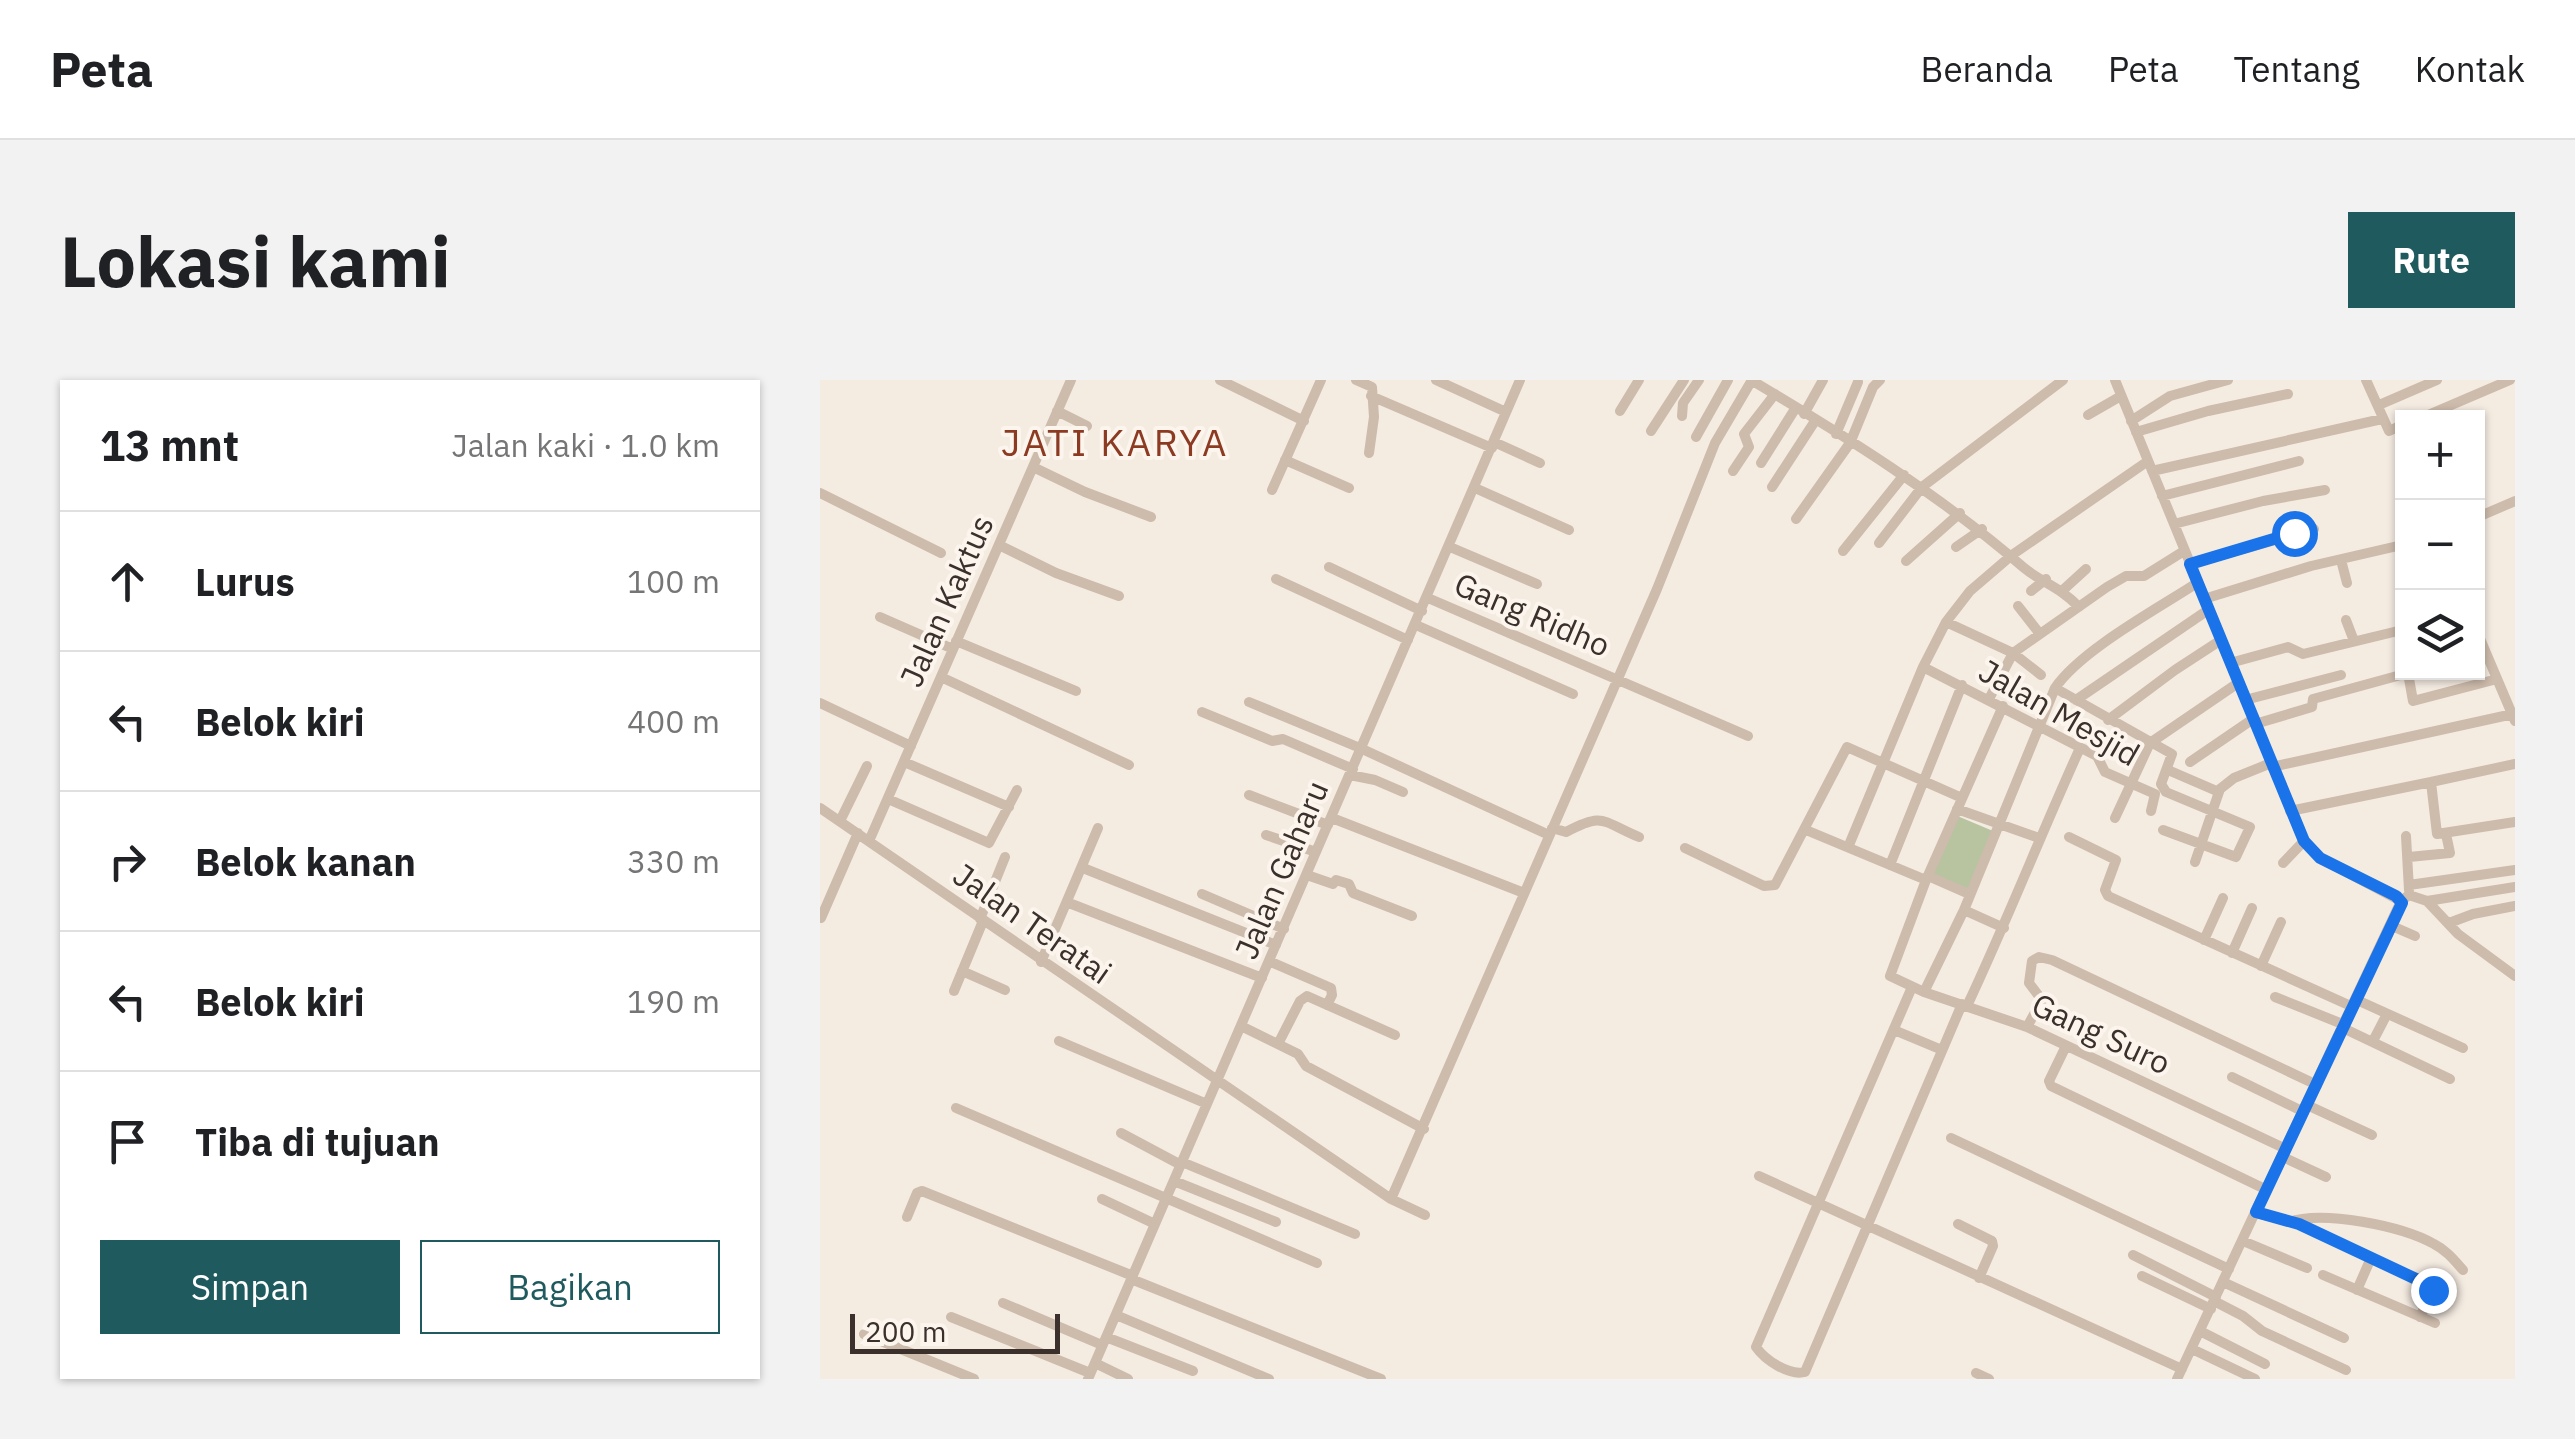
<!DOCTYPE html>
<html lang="id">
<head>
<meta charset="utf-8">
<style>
	:root { --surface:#fff; --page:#f2f2f2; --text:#202124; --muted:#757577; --line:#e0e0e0; --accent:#1f5a5e }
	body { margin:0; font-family:"IBM Plex Sans",sans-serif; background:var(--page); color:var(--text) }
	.controls { position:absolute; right:30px; top:30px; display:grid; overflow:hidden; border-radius:0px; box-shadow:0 2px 8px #0004 }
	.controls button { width:90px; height:90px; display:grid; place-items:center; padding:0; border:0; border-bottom:2px solid var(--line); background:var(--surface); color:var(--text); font:50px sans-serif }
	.scale { position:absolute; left:30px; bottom:25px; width:210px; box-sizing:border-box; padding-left:10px; border:5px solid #3b302b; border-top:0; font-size:28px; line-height:35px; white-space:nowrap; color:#3b302b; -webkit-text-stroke:8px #fbf5ee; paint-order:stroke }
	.stop { position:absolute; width:30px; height:30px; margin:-22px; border:8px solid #1a73e8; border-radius:50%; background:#fff }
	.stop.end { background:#1a73e8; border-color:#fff; box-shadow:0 2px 10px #0008 }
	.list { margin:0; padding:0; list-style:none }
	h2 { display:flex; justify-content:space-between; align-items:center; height:130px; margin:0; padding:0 40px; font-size:42px }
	h2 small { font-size:32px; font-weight:400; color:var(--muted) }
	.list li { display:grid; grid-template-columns:65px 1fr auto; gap:30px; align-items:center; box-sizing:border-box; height:140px; padding:0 40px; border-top:2px solid var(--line) }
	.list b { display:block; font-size:38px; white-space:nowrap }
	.list em { font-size:32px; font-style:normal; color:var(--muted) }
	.actions { display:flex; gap:20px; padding:30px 40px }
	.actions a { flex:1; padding:22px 0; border:2px solid var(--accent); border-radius:0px; text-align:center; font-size:35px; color:var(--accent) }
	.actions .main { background:var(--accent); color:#fff }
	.icon { flex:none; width:55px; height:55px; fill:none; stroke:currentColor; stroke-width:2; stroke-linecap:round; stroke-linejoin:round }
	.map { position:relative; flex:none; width:1695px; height:999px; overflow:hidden; border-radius:0px }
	header { display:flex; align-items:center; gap:60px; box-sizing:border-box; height:140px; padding:0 50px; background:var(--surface); border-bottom:2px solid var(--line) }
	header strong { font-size:48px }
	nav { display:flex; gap:55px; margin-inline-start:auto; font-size:35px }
	.intro { display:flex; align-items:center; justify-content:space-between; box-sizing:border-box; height:240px; padding:0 60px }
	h1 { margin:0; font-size:70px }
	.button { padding:25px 45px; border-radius:0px; background:var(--accent); color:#fff; font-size:35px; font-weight:700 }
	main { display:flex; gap:60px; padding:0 60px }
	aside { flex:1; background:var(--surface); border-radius:0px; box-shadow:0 2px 8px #0004 }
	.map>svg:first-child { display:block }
</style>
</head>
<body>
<header>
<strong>Peta</strong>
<nav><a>Beranda</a><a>Peta</a><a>Tentang</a><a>Kontak</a></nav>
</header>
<div class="intro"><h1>Lokasi kami</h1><a class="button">Rute</a></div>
<main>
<aside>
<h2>13 mnt<small>Jalan kaki · 1.0 km</small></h2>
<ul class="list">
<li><svg class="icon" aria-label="ahead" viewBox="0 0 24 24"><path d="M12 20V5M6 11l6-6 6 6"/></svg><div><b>Lurus</b></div><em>100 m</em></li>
<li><svg class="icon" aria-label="left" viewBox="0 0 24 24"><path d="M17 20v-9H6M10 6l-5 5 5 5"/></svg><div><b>Belok kiri</b></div><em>400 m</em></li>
<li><svg class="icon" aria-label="right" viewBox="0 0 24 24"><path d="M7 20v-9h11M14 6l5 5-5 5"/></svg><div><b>Belok kanan</b></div><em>330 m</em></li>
<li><svg class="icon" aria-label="left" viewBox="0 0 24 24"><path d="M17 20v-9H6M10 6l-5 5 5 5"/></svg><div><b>Belok kiri</b></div><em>190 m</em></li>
<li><svg class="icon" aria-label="arrive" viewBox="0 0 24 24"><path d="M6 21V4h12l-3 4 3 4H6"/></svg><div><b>Tiba di tujuan</b></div></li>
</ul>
<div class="actions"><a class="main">Simpan</a><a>Bagikan</a></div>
</aside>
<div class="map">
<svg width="1695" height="999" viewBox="0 0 1695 999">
	<rect width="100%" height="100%" fill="#f4ebe1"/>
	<path fill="#b8c4a0" d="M1135,435L1173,451L1148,510L1110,494Z"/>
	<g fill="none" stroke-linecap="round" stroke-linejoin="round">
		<path stroke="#cdbbac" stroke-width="10" d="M400,0L484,41
			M536,0L552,7L554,37L549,73
			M616,0L686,32
			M931,0C1025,56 1120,115 1203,187C1222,203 1239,206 1259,227
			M1295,0L1484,461L1500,478L1581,521
			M1546,0L1569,51L1582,45
			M551,16L672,68
			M1559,25L1617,0
			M237,31L267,46
			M800,31L819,0
			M984,34L1003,0
			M1268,35L1301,16
			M862,36L863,23L879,0
			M1601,38L1690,0
			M1311,41L1350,16L1408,0
			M831,51L864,0
			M1316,52L1388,31L1468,14
			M1016,54L1038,2
			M876,57L908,0
			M674,62L720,83
			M465,80L529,108
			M941,83L975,29
			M213,87L265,112L331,137
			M913,91L929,67L924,54L955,14
			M1332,91L1562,39
			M952,107L995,41
			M655,108L749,150
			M452,110L501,0
			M0,113L121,173
			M1342,116L1479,81
			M1658,137L1695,121
			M976,139L1030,63L1053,7L1060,0
			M1354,144L1443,121L1505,110
			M1059,163L1102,107L1243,0
			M179,165L236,193L299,216
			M630,167L717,204
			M1136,167L1162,149
			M1023,171L1084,95
			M1521,180L1527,203
			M1086,181L1140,133
			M1370,184L1494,149
			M509,187L602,231
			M456,199L588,260
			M1243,210L1266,189
			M1211,211L1226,199
			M608,218L928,356
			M1384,219L1491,186L1582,165
			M1198,226L1220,254
			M60,237L133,269
			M1526,240L1534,261
			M1126,242L1193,273L1221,295
			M596,245L753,314
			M1658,254L1695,341
			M136,261L256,311
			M1410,283L1468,267L1483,274L1582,250
			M1103,287L1277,376L1285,392L1335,414L1331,431
			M121,297L309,385
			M1235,308C1261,270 1337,229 1377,203
			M1169,319L1193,273L1287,207L1306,196H1324L1364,171
			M1256,320L1388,230
			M1425,320L1521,295
			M429,322L540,368L729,455
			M0,323L91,366
			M1183,326L1106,500L1070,596L1104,612L1207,647L1466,769
			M382,332L452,361L463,359L533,389
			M1288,340L1355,290L1401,260
			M1435,344L1492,327L1493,319L1588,293L1593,321L1677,299
			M84,382L189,427
			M1370,382L1433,339
			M1452,387L1693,334
			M1348,390L1399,412
			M530,395L555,400L583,412
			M1611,402L1695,384
			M429,415L508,445
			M68,419L169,463L197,410
			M0,428L571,819L605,835
			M1137,429L1219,458
			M1470,431L1611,402L1617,454L1695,442
			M512,438L704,513
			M1295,438L1330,363L1418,303
			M20,441L47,386
			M732,448L746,452C784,432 781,441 819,457
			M986,450L1106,500
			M446,455L496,472
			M1586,456L1589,510
			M1249,457L1296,480L1285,510L1288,516L1533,627
			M49,461L251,0
			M1029,465L1103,287L1126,242L1150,211L1192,175L1328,81
			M865,468L944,506L955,505L1027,367L1142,418
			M1589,477L1630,473L1626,454
			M1375,482L1400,409L1414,398L1451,383
			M1463,483L1484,461
			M1070,485L1142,305
			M263,488L456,565
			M487,495L513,504L516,500L529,504L533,513L592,536
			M1108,496L1149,514
			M1589,505L1695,490
			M382,514L464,549
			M1581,521L1589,515L1607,521L1638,554L1695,596
			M1607,521L1695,507
			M249,523L442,598
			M1144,530L1184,548
			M1,538L38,453
			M160,539L185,477
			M1629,543L1653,534L1695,526
			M1572,546L1595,556
			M1384,560L1403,518
			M1412,573L1432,528
			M449,581L511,608L512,615L507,625
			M221,582L278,448
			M1441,586L1461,542
			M142,591L185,610
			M1092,607L936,967C945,980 969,996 985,992L1142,624
			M134,611L163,541
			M1104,612L1144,530L1235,308L1352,374L1341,404L1346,412L1430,447L1416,477L1343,450
			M1455,617L1525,645
			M1537,620L1643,668
			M1147,626C1187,541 1221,454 1260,368
			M421,646L478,674L486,686L604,749
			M1207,647L1222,620L1209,603L1212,581L1219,577L1232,580L1497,705
			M1523,648L1630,699
			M1074,650L1122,670
			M239,661L387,724
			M1553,661L1567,634
			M458,664L480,621L487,616L575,655
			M1246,666L1229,701L1231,706L1447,810
			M1412,697L1484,732
			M1487,725L1552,755
			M136,728L497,883
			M301,753L361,785
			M1131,758L1409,889
			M1463,777L1506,797
			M362,782L535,854
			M939,796L1362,989
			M354,801L456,842
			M282,819L335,844
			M571,819L837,209L895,63L932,0
			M1436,833L1479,844L1611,906L1613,910L1600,937
			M87,837L97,813L102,811L313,896
			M1469,842C1503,830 1582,846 1614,864C1626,870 1634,880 1643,890
			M1138,844L1172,861L1173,866L1159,898
			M1423,861L1487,888
			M1313,875L1396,917
			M1503,895L1615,943
			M1322,896L1391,929
			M311,899L561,999
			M1403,902L1524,958
			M1537,910L1551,878
			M1394,921L1423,936L1442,951L1526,990
			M183,923L282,965
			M296,935L449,999
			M131,937L270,993
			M1380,951L1445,984
			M44,954L154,999
			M286,957L373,991
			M1372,969L1435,999
			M275,983L308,999
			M1156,993L1169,999
			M268,999L700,0
			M1357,999L1581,521"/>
	</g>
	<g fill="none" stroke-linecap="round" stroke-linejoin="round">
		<path stroke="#1a73e8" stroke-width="12" d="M1474,153L1370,184L1484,461L1500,478L1576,516L1582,523L1436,832L1479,844L1611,906L1613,910"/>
	</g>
	<g text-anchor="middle" stroke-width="8" stroke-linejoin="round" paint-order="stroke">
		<g font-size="32" fill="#3b302b" stroke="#fbf5ee">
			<text transform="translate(127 221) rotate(-66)" y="11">Jalan Kaktus</text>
			<text transform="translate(712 235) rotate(23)" y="11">Gang Ridho</text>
			<text transform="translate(1239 333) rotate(30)" y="11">Jalan Mesjid</text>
			<text transform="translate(462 490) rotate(-67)" y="11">Jalan Gaharu</text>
			<text transform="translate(212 544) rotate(35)" y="11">Jalan Teratai</text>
			<text transform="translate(1281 654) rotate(25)" y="11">Gang Suro</text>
		</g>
		<g font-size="38" letter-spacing="2.5" fill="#8c3b22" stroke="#fbf5ee">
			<text x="295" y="76">JATI KARYA</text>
		</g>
	</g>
</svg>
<div class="controls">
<button>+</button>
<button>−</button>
<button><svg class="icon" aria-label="layers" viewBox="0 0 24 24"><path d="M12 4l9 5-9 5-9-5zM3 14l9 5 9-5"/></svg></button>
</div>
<div class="scale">200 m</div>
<div class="stop" style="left:1474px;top:153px"></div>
<div class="stop end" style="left:1613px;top:910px"></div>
</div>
</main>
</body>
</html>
